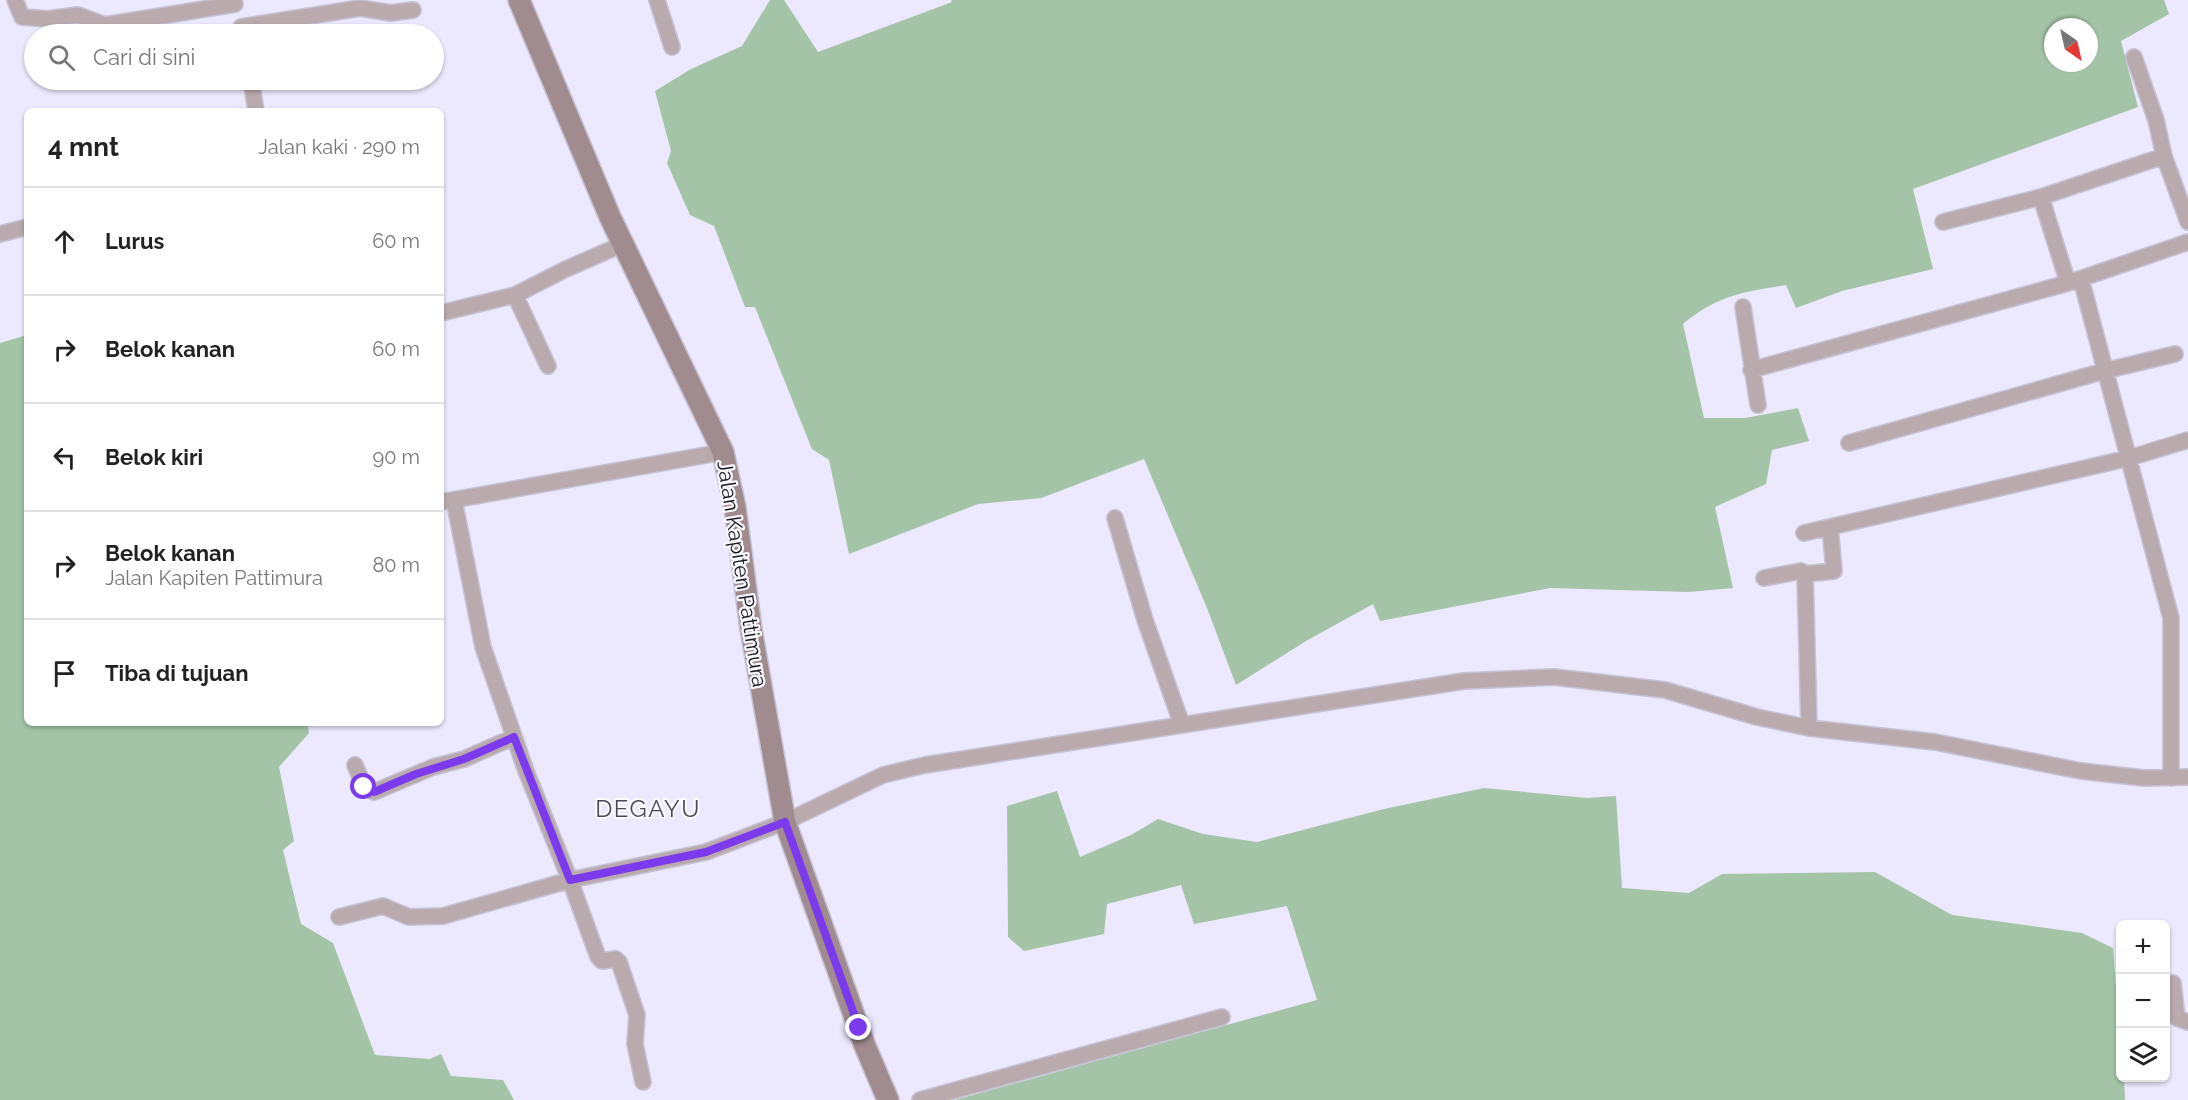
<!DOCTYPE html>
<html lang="id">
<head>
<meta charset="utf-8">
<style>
	:root { --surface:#fff; --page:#f6f6f6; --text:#222; --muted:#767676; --line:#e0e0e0 }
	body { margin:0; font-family:Raleway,sans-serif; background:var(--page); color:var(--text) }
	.controls { position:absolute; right:18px; bottom:18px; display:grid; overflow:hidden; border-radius:9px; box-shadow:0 2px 4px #0004 }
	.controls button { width:54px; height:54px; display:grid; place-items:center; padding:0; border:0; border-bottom:2px solid var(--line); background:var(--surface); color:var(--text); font:30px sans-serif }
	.compass { position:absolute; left:2044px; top:18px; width:54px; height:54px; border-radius:50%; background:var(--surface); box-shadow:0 2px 4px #0004; rotate:146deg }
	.stop { position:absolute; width:18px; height:18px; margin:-14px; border:4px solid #7c3aed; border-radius:50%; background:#fff }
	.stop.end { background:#7c3aed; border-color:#fff; box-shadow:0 2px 6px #0008 }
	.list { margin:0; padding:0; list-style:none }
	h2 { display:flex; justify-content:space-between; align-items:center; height:78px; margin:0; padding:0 24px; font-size:26px }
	h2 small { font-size:20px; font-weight:400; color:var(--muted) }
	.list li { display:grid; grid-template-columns:39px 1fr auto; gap:18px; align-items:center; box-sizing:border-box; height:108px; padding:0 24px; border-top:2px solid var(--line) }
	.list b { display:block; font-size:22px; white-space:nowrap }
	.list p { margin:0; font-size:20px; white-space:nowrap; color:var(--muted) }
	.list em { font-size:20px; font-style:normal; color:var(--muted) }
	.icon { flex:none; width:33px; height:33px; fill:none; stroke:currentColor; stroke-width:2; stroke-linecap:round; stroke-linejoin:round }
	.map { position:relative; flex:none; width:2188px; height:1100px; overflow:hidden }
	.search { position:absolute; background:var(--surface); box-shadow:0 2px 4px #0004; left:24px; top:24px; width:420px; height:66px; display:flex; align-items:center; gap:15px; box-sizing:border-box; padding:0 21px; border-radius:33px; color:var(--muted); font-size:22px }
	.panel { position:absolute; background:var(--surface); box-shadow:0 2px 4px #0004; left:24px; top:108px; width:420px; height:618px; border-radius:9px }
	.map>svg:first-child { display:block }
</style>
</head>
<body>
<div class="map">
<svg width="2188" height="1100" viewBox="0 0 2188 1100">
	<rect width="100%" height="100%" fill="#ece8fd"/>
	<path fill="#a3c4a6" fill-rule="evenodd" d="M770,0H784L818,52L952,2L951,0H2164L2169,14L2121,41L2138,107L1913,189L1933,269L1842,291L1796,308L1786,285C1743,292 1718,295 1683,324L1704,418H1745L1798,408L1809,441L1772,450L1766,484L1715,507L1733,588L1688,592L1550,588L1380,621L1373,604L1306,641L1236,685L1207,608L1144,459L1041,498L978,504L849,554L829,460L812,449L755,307H745L714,226L690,215L667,163L671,151L655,91L691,69L742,46ZM2053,27H2089V63H2053Z
		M27,335V723H307L309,733L279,767L294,841L283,850L301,924L333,943L375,1055L430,1059L441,1054L451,1076L503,1080L514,1100H0V343Z
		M1484,788L1587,798L1616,796L1622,888L1689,893L1722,874L1875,872L1952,915L2082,933L2113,948L2120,1040V1078H2124L2125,1100H955L1317,1000L1287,906L1194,924L1181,885L1107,904L1104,934L1024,951L1008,937L1007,806L1057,791L1080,857L1131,835L1158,819L1203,834L1257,842L1384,809Z"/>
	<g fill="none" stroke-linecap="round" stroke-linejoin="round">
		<defs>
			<path id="street" d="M15,0L22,17L48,19L78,15L105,25L235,4
				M657,0L672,47
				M241,27L360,8L391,13L413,10
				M2134,57L2156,120L2164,156
				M251,80L256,111
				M2041,197L2068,283
				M1943,222L2041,197L2164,156L2188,222
				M0,234L27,227
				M2081,279L2171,618V778
				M515,295L548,366
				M1743,307L1758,405
				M441,313L515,295L564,270L623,244
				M1751,370L2068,283L2188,242
				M1849,443L2104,371L2175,354
				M454,500L483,647L526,771L570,880L706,852L785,822L883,775L925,765L1464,681L1554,677L1665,690L1757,717L1809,728L1935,742L2081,771L2144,778L2188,777
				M441,502L723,452
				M1115,518L1145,620L1182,725
				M1804,533L2129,458L2188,440
				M1805,574L1834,571L1830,527
				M1764,578L1801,571L1805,574L1809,728
				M355,765L364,787L374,792L433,767L464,759L514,737
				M339,917L383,906L409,917L443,916L570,880L598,957L602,961L616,959L619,962L637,1015L635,1044L643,1082
				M2173,983L2177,1018L2188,1022
				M920,1100L1222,1017"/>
			<path id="secondary" d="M519,0L610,217L723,452L735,507L751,629L785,822L865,1046L888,1100"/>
		</defs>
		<use href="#street" stroke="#c6c2d5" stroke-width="18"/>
		<use href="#secondary" stroke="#c6c2d5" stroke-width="24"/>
		<use href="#street" stroke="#b9abad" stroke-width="15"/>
		<use href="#secondary" stroke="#a08c8f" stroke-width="21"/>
	</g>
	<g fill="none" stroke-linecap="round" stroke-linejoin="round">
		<path stroke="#7c3aed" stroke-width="8" d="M364,787L374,792L416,774L464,759L514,737L570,880L706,852L785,822L859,1028"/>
	</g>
	<g text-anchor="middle" stroke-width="4.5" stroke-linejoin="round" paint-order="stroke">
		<g font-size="21" fill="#191720" stroke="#f9f8fd">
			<text transform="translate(742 574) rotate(81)" y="7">Jalan Kapiten Pattimura</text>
		</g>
		<g font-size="24" letter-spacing="1.5" fill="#4b475c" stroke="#f9f8fd">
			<text x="648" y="817">DEGAYU</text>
		</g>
	</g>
</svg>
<div class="controls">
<button>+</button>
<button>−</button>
<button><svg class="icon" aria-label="layers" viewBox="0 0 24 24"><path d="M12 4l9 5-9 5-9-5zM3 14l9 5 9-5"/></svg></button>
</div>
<svg class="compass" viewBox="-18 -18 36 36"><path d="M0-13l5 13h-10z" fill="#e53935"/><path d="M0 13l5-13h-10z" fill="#767676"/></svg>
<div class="stop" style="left:364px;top:787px"></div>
<div class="stop end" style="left:859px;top:1028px"></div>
<div class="search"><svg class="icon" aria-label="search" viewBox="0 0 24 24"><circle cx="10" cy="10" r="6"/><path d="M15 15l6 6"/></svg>Cari di sini</div>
<section class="panel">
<h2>4 mnt<small>Jalan kaki · 290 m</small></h2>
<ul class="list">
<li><svg class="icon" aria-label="ahead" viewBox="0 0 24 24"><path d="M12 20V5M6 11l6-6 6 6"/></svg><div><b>Lurus</b></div><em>60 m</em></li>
<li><svg class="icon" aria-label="right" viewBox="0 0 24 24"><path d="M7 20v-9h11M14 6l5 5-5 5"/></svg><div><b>Belok kanan</b></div><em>60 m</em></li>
<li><svg class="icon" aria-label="left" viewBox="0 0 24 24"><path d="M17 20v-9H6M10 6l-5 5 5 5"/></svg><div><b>Belok kiri</b></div><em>90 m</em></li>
<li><svg class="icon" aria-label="right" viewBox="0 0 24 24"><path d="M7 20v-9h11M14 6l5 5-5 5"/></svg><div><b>Belok kanan</b><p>Jalan Kapiten Pattimura</p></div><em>80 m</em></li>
<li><svg class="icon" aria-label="arrive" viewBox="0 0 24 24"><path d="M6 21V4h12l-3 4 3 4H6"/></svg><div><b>Tiba di tujuan</b></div></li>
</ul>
</section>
</div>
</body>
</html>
